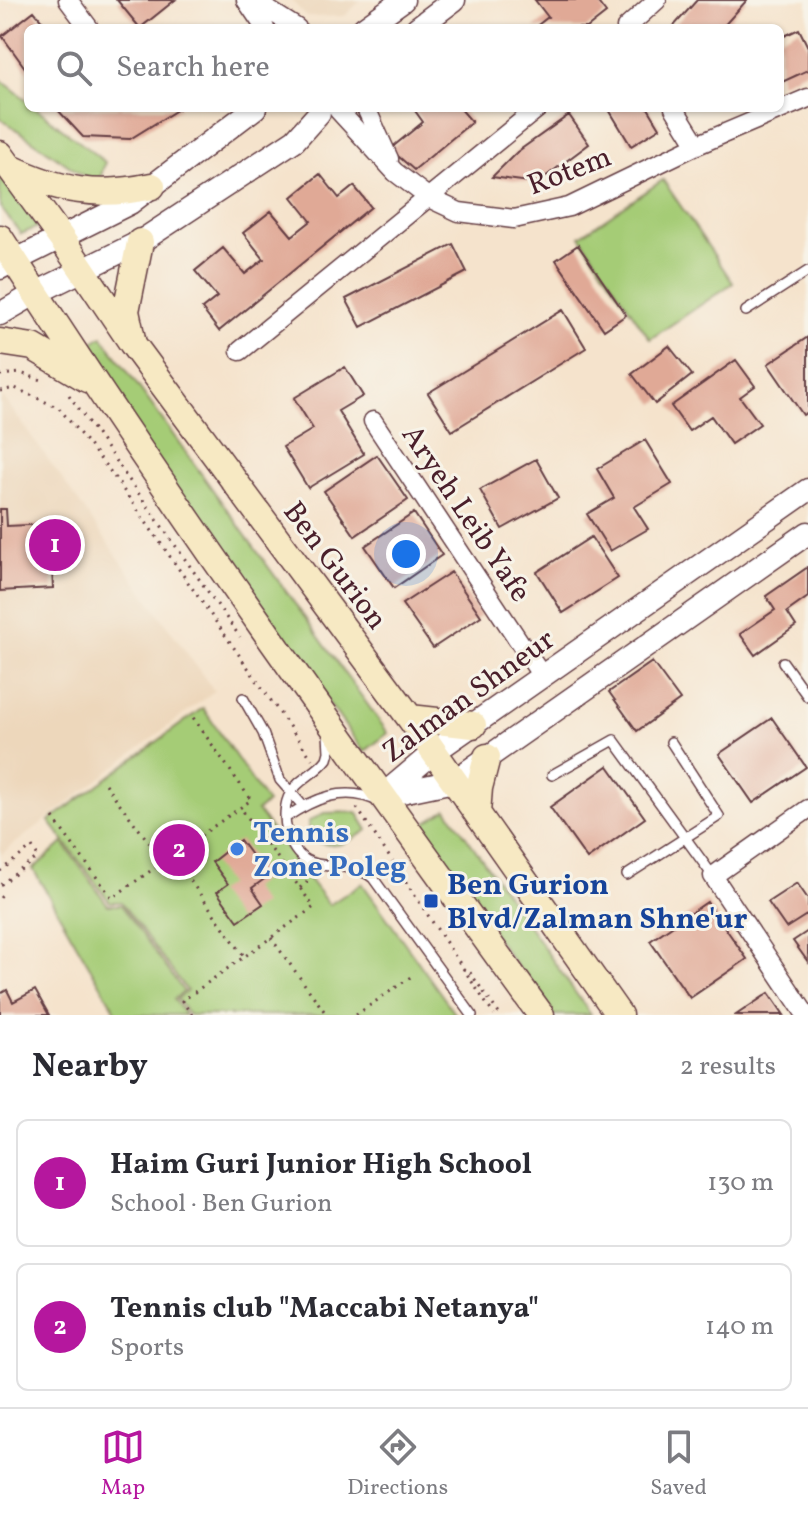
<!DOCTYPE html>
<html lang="en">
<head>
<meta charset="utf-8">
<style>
	:root { --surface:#fff; --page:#f7f7f7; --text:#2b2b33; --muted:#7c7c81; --line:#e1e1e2; --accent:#b5179e }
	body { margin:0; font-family:Vollkorn,serif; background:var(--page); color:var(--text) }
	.you { position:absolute; left:406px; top:554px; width:28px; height:28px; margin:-20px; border:6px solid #fff; border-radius:50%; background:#1a73e8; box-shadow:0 0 0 12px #1a73e833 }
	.badge { display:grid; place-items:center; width:52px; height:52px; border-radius:50%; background:var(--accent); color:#fff; font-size:26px; font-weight:700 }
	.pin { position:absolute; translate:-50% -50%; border:4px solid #fff; box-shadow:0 2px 8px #0006 }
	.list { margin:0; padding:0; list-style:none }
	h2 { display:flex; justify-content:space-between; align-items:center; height:104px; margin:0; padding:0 32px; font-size:34px }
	h2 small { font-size:26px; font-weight:400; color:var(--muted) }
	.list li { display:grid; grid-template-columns:52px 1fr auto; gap:24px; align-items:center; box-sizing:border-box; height:128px; margin:0 16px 16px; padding:0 16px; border:2px solid var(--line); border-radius:12px }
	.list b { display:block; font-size:30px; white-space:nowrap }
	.list p { margin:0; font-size:26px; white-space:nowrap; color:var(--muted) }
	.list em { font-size:26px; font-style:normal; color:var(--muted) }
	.icon { flex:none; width:44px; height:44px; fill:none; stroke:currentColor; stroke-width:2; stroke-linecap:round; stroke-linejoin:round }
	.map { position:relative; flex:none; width:808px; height:1015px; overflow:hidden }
	.search { position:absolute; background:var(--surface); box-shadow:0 2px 6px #0004; left:24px; right:24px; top:24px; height:88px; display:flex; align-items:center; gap:20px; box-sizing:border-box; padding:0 28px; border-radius:12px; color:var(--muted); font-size:30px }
	.sheet { height:392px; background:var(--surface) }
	nav { display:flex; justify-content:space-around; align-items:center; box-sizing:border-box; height:112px; border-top:2px solid var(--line); background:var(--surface); font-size:22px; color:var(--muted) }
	nav a { display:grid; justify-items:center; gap:4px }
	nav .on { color:var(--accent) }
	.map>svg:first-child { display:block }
</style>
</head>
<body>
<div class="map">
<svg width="808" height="1015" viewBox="0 0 808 1015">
	<rect width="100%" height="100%" fill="#f7f3e8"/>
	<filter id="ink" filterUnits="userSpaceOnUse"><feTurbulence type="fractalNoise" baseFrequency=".0125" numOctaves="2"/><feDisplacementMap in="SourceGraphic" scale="16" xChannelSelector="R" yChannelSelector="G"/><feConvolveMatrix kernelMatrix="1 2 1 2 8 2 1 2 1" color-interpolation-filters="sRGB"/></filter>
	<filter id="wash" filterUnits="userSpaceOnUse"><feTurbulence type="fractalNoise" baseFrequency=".006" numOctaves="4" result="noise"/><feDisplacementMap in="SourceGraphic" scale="32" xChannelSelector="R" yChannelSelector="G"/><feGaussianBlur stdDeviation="1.8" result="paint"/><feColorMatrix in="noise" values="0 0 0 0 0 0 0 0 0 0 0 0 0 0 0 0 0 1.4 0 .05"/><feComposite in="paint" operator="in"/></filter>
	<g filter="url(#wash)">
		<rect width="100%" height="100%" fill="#f5e3cc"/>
		<path fill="#edd7bb" d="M291,0H361L345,16L307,17Z
			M4,398L214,691L0,855V400Z"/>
		<path fill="#a5cc76" stroke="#787650" stroke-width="2" d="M0,79L28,101V108H36L105,162L98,186L0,118Z
			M0,174L38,227L21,234L0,207Z
			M663,180L733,283L650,339L580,236Z
			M102,336L388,733L364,752L76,353Z
			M203,708L267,803L257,811L329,905L362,883L456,1015H189L177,999L187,991L121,902H110L49,821Z
			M447,809L591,1015H551L418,827Z
			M357,812L368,830C344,844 337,851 309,839L308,822L324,813Z
			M63,843L108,905H121L184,992L174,999L185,1015H118L33,869Z"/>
		<g id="blocks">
			<path fill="#e0a996" d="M117,0H175L140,28Z
				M535,0H596L606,13L587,28H534L548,17Z
				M697,0H747L722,28H672Z
				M34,11L48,28H28V72L2,36Z
				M799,29L808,47V70L780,83V38Z
				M56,108H180L130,139L83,137Z
				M413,108H460L472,122L414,170L390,149L423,122Z
				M608,108H648L660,128L631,146Z
				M569,115L589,144L537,183L492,177L517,152Z
				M320,174L339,198L354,186L371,207L219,331L202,309L217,297L195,271L223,248L245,274L264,259L243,233L271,211L292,236L311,221L292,197Z
				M453,244L467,272L361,327L346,299Z
				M578,245L626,315L604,330L556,260Z
				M563,310L586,348L452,431L428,393Z
				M808,337V412L803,415L768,364Z
				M669,346L692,375L655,404L632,374Z
				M736,360L755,386L740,397L760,424L731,444L711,416L689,431L671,406Z
				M345,367L363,396L338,411L364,454L308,488L283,447L313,429L294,398Z
				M645,440L672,484L634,507L648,529L610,551L587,514L614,498L597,469Z
				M377,455L408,500L355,536L324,491Z
				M536,459L558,498L502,529L480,490Z
				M0,509H6L7,526L50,524L53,588L0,591Z
				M414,513L442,555L394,588L365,546Z
				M591,537L618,578L563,613L537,572Z
				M808,567V597L787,612L796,626L755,655L740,634L775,610L766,596Z
				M451,572L481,616L433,648L402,604Z
				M652,662L680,700L637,731L609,692Z
				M772,718L806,767L753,803L719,754Z
				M608,766L645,818L587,859L550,807Z
				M240,840L267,877L252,888L263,904L238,921L217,892L228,884L212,862Z
				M797,883L808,899V914L786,928L768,902Z
				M707,902L747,959L690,998L650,941Z
				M808,931V962L793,941Z
				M7,990L13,1002L35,990L49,1015H0V994Z
				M769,993L784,1015H736Z"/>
		</g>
	</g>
	<g filter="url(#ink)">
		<use href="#blocks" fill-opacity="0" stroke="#643c43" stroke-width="2"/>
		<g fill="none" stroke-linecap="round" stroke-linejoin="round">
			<defs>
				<path id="service" d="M746,311L808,271
					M783,662L808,697
					M243,698L263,733L280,780L303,806
					M328,734L329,752L327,759C317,773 298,779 290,794C284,804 284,820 287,831C302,885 341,853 373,878L472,1015
					M552,775L614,740L713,876
					M285,818C313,799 346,784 379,802
					M627,875L719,816L671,742"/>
				<path id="minor" d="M68,0L89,28
					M246,0L265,28
					M253,0L297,28
					M626,28L657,0
					M366,108L389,159
					M674,108L697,145
					M338,110L395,172L429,198L459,212L514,219L569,207L697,145L808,98
					M240,351L538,108
					M373,421L542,676
					M806,1015L713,876L808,809"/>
				<path id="tertiary" d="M364,28L403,0
					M417,28L454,0
					M0,268L130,203L255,108
					M0,314L36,293L140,242L295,140L319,113
					M387,795L454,781L808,533
					M382,796L434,752L808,490"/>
				<path id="secondary" d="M0,154L61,238L132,343L410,718L619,1015
					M9,167C58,191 99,198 152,186
					M0,238C170,504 356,760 541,1015
					M132,339L126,311L140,242
					M0,342L33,347L87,379
					M410,718L473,725
					M477,813L479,788L487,757"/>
			</defs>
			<use href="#service" stroke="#643c43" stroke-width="12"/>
			<use href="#minor" stroke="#643c43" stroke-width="21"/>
			<use href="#tertiary" stroke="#643c43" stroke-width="25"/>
			<use href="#secondary" stroke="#643c43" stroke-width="29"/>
			<path stroke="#643c43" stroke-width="3" stroke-dasharray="2 6" stroke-linecap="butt" d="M0,375L20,373L45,381
				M0,391L15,388L59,408L110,471L312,759
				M69,395L240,637
				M105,784L163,861
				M357,808L494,1015
				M53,818L112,898L251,800L192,716
				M172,855L244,956
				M0,871L32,847L38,857L0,885
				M300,888L314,876
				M0,896L4,900
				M271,938L327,1015
				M463,969L469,971L500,1015
				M192,1015L182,1001L314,907L240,807
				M356,1015L415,974"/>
			<use href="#service" stroke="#fff" stroke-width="9"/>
			<use href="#minor" stroke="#fff" stroke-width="18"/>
			<use href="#tertiary" stroke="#fff" stroke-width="22"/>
			<use href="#secondary" stroke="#f7e9c3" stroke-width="26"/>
		</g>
	</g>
	<circle fill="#3f7fe0" stroke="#f7f3e8" stroke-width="3" cx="237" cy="849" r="8"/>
	<rect fill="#1a4fb4" stroke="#f7f3e8" stroke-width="3" x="423" y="893" width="16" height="16" rx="4"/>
	<g text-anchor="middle" stroke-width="6" stroke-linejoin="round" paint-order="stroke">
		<g font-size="30" fill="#4a1f2b" stroke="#f7f3e8">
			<text transform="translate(569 170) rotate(-21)" y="10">Rotem</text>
			<text transform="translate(467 513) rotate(56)" y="10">Aryeh Leib Yafe</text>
			<text transform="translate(336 565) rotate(53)" y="10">Ben Gurion</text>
			<text transform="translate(468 695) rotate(-36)" y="10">Zalman Shneur</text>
		</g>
		<g font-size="30" font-weight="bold" fill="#366cbe" stroke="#f7f3e8" text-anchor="start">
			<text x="253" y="842">Tennis<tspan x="253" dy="34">Zone Poleg</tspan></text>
		</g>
		<g font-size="30" font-weight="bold" fill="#164399" stroke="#f7f3e8" text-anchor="start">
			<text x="447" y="894">Ben Gurion<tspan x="447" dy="34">Blvd/Zalman Shne'ur</tspan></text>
		</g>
	</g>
</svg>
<div class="you"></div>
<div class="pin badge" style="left:55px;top:545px">1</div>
<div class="pin badge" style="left:179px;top:850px">2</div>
<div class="search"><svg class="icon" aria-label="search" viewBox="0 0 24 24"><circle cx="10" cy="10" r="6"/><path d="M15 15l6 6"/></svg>Search here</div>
</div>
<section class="sheet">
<h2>Nearby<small>2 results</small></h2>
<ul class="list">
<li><span class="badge">1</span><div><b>Haim Guri Junior High School</b><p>School · Ben Gurion</p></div><em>130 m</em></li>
<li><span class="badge">2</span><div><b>Tennis club &quot;Maccabi Netanya&quot;</b><p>Sports</p></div><em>140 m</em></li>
</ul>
</section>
<nav>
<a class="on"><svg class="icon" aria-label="map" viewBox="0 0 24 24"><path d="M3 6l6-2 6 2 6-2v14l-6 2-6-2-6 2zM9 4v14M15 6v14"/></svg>Map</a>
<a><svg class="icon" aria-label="directions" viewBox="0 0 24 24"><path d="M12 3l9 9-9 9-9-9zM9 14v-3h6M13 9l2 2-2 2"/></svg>Directions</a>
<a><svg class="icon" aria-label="saved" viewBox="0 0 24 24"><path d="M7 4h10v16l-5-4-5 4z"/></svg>Saved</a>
</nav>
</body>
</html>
